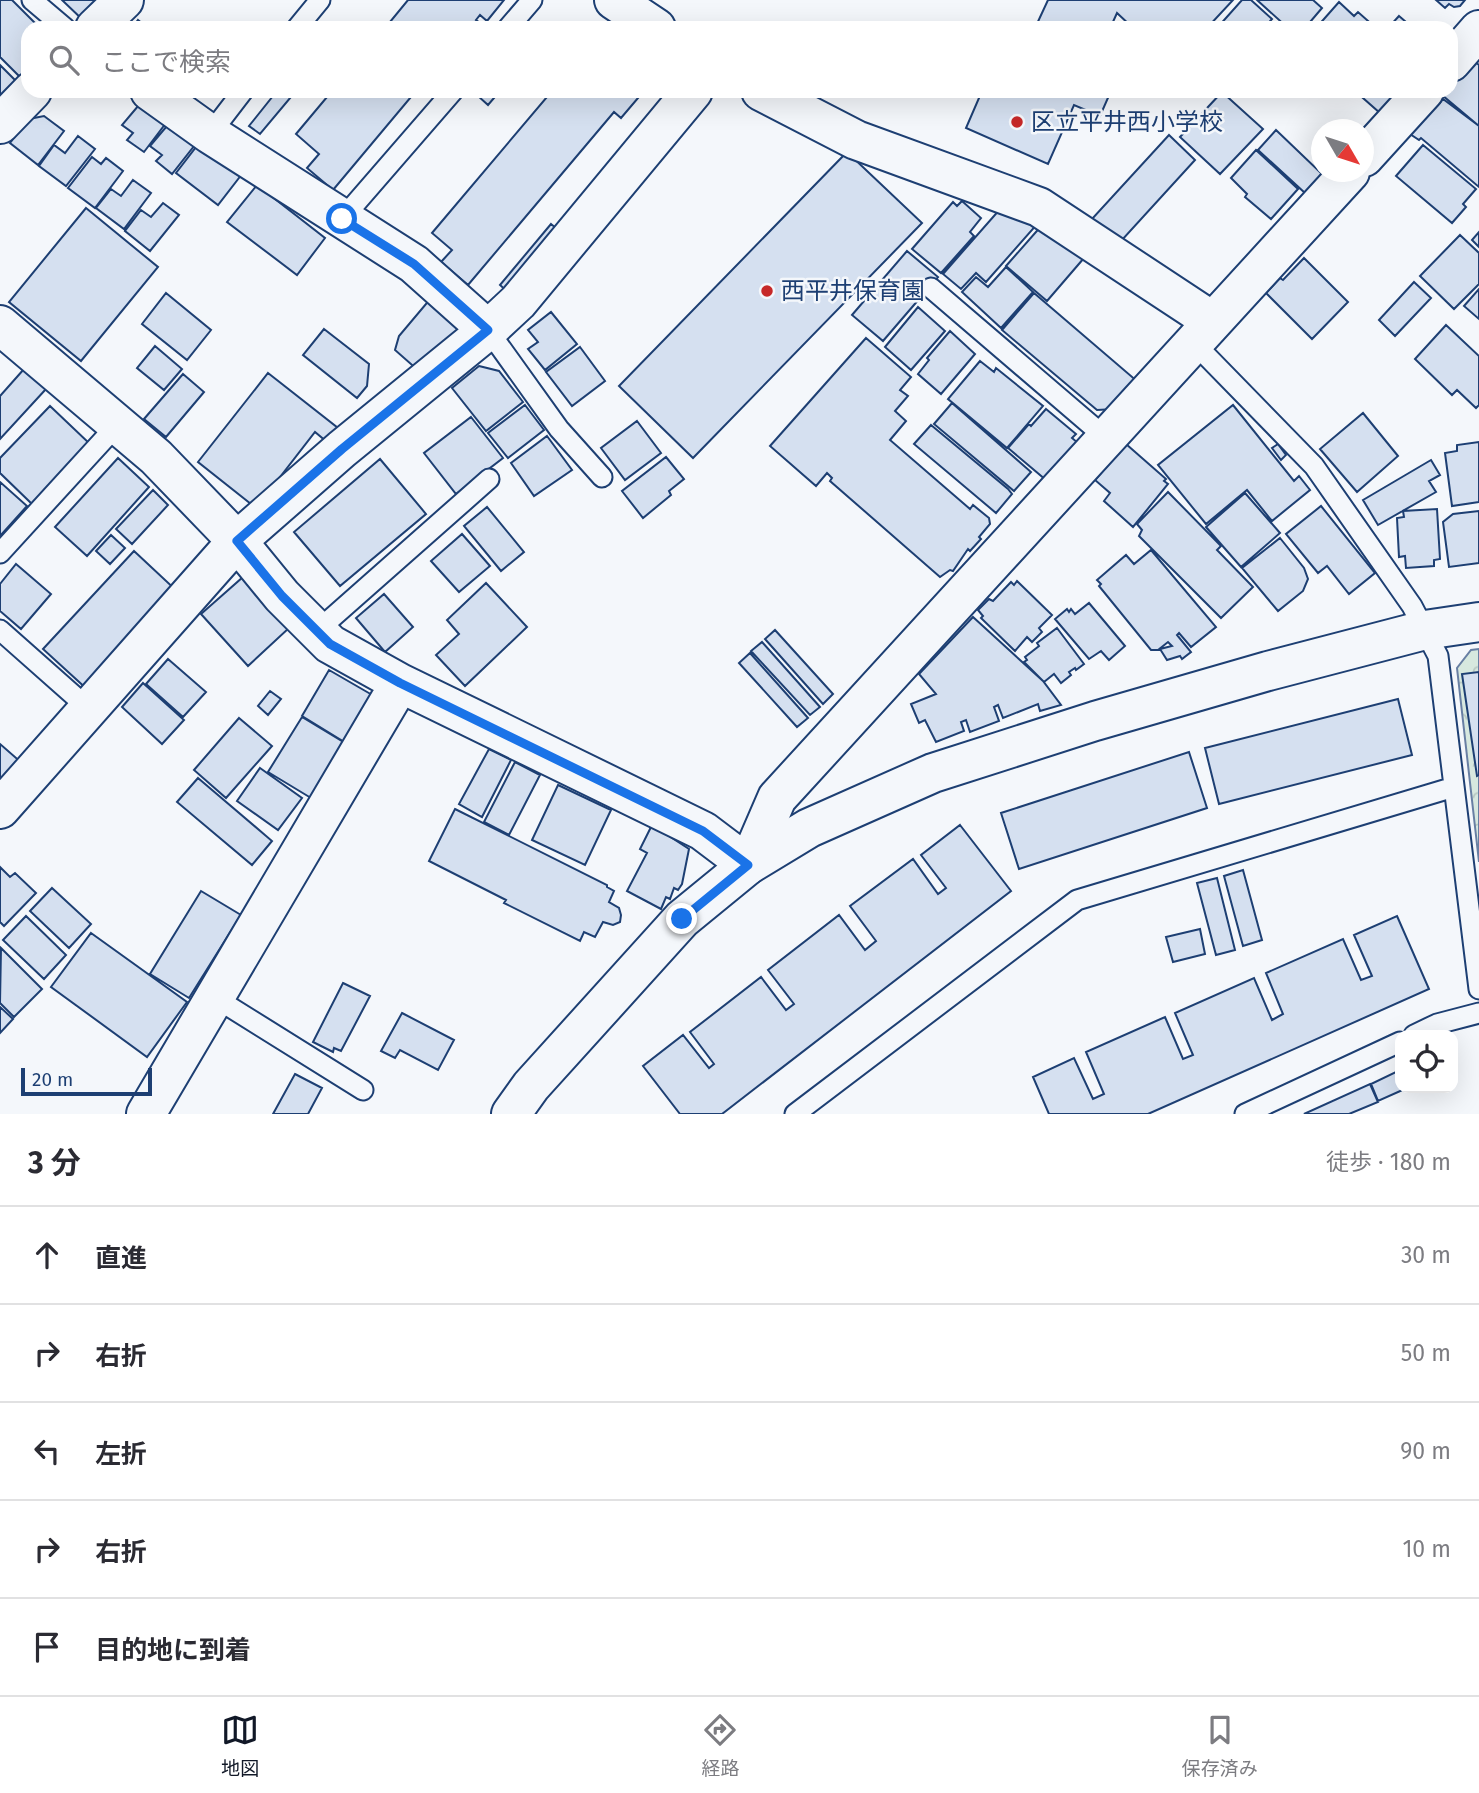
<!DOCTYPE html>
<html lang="ja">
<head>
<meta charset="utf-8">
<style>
	:root { --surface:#fff; --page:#f7f7f7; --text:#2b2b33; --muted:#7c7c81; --line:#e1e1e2; --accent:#111827 }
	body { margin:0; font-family:"Fira Sans","Noto Sans JP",sans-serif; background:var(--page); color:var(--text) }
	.controls { position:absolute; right:21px; bottom:21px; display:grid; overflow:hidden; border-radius:14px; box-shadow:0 7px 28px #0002 }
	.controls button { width:63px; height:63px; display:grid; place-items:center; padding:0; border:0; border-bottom:2px solid var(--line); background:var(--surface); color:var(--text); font:35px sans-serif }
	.compass { position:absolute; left:1311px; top:119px; width:63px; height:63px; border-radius:50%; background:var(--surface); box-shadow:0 7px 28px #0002; rotate:129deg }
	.scale { position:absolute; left:21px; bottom:18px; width:131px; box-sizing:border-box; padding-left:7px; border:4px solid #1d3f73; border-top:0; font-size:19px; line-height:24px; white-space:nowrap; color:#1d3f73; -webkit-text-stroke:5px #f4f7fb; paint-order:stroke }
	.stop { position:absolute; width:21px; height:21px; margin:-16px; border:5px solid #1a73e8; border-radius:50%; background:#fff }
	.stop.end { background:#1a73e8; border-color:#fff; box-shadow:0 2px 7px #0008 }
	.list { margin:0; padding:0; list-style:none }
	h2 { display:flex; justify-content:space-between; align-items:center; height:91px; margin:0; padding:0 28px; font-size:30px }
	h2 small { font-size:23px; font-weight:400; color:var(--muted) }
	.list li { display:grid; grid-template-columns:46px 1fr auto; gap:21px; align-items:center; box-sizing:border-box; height:98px; padding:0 28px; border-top:2px solid var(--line) }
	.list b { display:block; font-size:26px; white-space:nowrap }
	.list em { font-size:23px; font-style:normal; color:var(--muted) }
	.icon { flex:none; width:38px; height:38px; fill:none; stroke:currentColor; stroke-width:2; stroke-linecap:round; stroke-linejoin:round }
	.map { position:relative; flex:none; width:1479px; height:1114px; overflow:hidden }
	.search { position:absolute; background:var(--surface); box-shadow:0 7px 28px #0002; left:21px; right:21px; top:21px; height:77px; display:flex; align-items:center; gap:18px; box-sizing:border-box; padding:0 24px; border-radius:21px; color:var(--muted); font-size:26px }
	.sheet { height:581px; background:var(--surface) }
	nav { display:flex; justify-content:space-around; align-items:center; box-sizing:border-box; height:98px; border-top:2px solid var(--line); background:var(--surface); font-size:19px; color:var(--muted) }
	nav a { display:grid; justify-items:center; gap:4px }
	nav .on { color:var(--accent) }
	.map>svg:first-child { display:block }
</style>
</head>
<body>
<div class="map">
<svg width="1479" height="1114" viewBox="0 0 1479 1114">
	<defs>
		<pattern id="forest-crowns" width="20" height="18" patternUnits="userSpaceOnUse" patternTransform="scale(1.75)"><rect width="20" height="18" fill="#d7e8df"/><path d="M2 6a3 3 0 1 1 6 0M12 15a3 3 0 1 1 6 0" fill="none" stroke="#b8c8c3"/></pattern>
	</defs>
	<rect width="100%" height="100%" fill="#f4f7fb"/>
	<path fill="url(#forest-crowns)" stroke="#687fa3" stroke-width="2" d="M1479,649V862L1457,668L1471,650Z"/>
	<path fill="#d5e0f0" stroke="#1d3f73" stroke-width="2" d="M0,0H12L40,28H28V75L23,80L0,57Z
		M62,0H105L85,22Z
		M408,0H504L487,21L480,15L476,20L487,28H385Z
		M1048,0H1233L1207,28H1133L1117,13L1112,24L1121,28H1035Z
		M1242,0H1251L1272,19L1264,28H1217Z
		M1257,0H1313L1322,8L1305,28H1288Z
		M1436,0H1465L1460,6L1454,7L1449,4L1445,8Z
		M1339,2L1354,16L1358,12L1376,28H1316Z
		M1399,16L1413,28H1388Z
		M138,20L148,28H132Z
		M1472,59L1479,65V126L1442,95L1445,91H1451V83Z
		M0,65L19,84L0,103Z
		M277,91H296L260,134L249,126Z
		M332,91H416L333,190L307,168L319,154L296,134Z
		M482,91H500L488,105L478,96Z
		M552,91H644L621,118L614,112L468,285L441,262L452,250L432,233Z
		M982,91H1111L1100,116L1074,105L1048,164L966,128Z
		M1355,91H1395L1397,93L1380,113Z
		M1222,92L1263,129L1220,174L1180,137Z
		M144,99L169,119L144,152L127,140L133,133L122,125Z
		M1443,99L1479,126V187L1421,138L1419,140L1410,134L1437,101L1440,103Z
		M44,116L64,131L38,165L10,143L29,119Z
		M172,120L198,141L172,174L156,161L162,155L150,146Z
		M1276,130L1322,174L1305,193L1258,150Z
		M1169,135L1195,160L1122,240L1091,220Z
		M78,136L95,149L66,186L39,166L54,145L65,153Z
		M200,142L242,174L218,205L176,173Z
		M1423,145L1476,189L1463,204L1466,207L1452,223L1396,176Z
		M1256,150L1298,189L1271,219L1245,197L1247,194L1231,178Z
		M847,152L922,223L693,458L619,386Z
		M92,157L101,164L106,158L123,171L95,208L68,188Z
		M133,180L151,193L124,229L96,208L111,189L121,196Z
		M257,185L325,238L297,275L227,222Z
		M962,201L981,218L970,232L974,236L941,273L912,249L953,202L957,206Z
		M163,203L179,215L150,251L125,231L141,210L151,217Z
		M86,208L158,267L81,361L9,302Z
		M1001,208L1039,222L986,282L976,273L961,289L943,274Z
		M551,224L562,233L511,295L500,285Z
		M1043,224L1084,258L1047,301L1006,266Z
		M1479,232V247L1472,240Z
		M1460,235L1479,253V284L1454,309L1420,276Z
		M907,251L938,277L883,341L852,315Z
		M1304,258L1348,302L1312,339L1266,293L1280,278L1283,280Z
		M1006,267L1033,292L1001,328L962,292L976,277L988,287Z
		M1414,282L1431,298L1395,336L1379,320Z
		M1479,289V319L1464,306Z
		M166,293L211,330L187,360L142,324Z
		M1034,293L1138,382L1115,409L1097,410L1002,330Z
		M431,298L467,336L420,372L395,350L399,336Z
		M918,307L945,331L911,370L885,347Z
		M551,312L577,344L545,370L528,349L538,342L528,330Z
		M1446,325L1479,356V405L1476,408L1457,390L1452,395L1415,359Z
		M324,329L369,364L367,386L357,398L303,355Z
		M950,331L975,354L941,394L918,374L929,360L927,358Z
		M866,338L911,377L900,390L908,396L895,411L906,421L890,440L970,509L973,505L989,518L990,524L979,537L981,539L970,551L968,549L953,571L950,570L940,577L830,481L832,478L827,473L816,486L770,446Z
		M155,346L182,369L164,390L137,368Z
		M580,347L605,381L572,406L546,372Z
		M980,361L994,372L996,368L1043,406L1007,448L948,399Z
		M479,366L499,371L523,402L486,431L452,388Z
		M24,369L46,389L0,439V396Z
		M268,373L338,428L327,442L315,432L256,508L198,462Z
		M183,374L204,392L166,437L144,419Z
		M952,403L1031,472L1014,491L934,424Z
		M525,405L544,430L508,458L488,433Z
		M1233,405L1294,481L1299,476L1310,490L1272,521L1247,490L1206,524L1158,465Z
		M50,406L90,444L32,504L0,473V458Z
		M1046,409L1076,434L1072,438L1078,443L1046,480L1008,448L1029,424L1031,426Z
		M1363,413L1398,456L1357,492L1320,449Z
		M471,417L503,458L456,494L424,453Z
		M637,421L661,453L625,480L601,448Z
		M931,425L1008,489L1012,494L996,513L914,444Z
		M547,436L572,470L534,496L511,463Z
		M1479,442V502L1452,506L1445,453L1457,451V445Z
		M1126,444L1166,479L1164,481L1168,484L1133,527L1104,501L1110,493L1095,480Z
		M1278,444L1286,455L1281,460L1272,448Z
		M666,457L684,479L669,491L671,495L643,518L622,491Z
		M118,458L149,487L87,556L55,527Z
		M380,459L426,514L340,586L294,532Z
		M1431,460L1440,475L1429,481L1436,492L1378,525L1363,500Z
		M0,482L27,506L0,536Z
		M153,490L168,505L132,544L116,529Z
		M1168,492L1221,546L1217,550L1253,587L1221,618L1139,536L1142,530L1137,524Z
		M1245,493L1280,533L1241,567L1206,527Z
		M1321,506L1375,573L1349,594L1327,566L1318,573L1286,534Z
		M487,507L524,552L501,571L464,526Z
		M1437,509L1440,559L1434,560V566L1406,568L1405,556L1399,557L1397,518L1404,517L1403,511Z
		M1479,511V563L1449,567L1443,522L1453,514Z
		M462,534L490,566L459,592L431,561Z
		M111,535L125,548L110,564L96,551Z
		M1280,538L1304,568L1308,579L1303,591L1278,611L1242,568Z
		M1151,550L1216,627L1191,647L1179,633L1177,635L1191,652L1182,659L1180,656L1167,660L1160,649L1172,646L1168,642L1158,650H1151L1099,586L1101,584L1097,580L1126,555L1134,564Z
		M134,551L179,593L89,691L43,649Z
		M16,564L51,594L21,629L0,611V584Z
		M243,577L289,628L248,666L201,614Z
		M1017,581L1052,615L1039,628L1042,632L1032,642L1027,637L1015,651L981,618L983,616L978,610L989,599L993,601L1011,582L1014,585Z
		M486,583L527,627L465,686L436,655L459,634L447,620Z
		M384,594L413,627L385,652L356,618Z
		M1089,603L1125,646L1109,660L1101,651L1089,659L1055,619L1067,609L1069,612L1071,609L1075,614Z
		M973,617L1043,681L1061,705L1040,711L1038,704L1003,718L998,705L994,707L999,721L970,732L966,720L961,722L964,731L936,742L925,720L919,723L911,704L936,694L919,674Z
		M1057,628L1084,664L1076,670L1075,668L1069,672L1071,675L1061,683L1054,674L1044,682L1024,662L1027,660L1025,657L1039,646L1037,643Z
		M775,630L833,694L823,704L765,639Z
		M762,642L820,707L810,715L751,651Z
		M750,653L808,718L797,727L739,663Z
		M168,659L206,692L183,717L146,684Z
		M329,670L374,696L346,743L302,716Z
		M1479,672V775L1477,776L1462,674Z
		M143,683L184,720L162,744L122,707Z
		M270,691L281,699L268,715L258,706Z
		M1398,699L1412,755L1219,804L1205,748Z
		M302,717L345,743L311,798L268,772Z
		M239,718L272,746L226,798L194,770Z
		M0,744L23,764L0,790Z
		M489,749L511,760L482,817L459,804Z
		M1189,752L1207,808L1019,869L1001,813Z
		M515,762L540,775L509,835L484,822Z
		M260,768L302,798L278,830L237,801Z
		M198,778L272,841L252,865L177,802Z
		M558,785L611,810L585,865L532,840Z
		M455,809L607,885V887L614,891L609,902L619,908L621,915L620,922L613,925L603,922L595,937L584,932L580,941L504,903L506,900L429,861Z
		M652,825L689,849L682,884L678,890L674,888L670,899L666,897L661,909L627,891L647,853L640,849Z
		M960,825L1011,891L722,1114H680L643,1066L683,1035L709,1068L714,1064L690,1032L761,977L786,1010L794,1004L768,970L839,915L865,950L876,941L850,906L913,859L938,894L946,888L921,855Z
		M0,867L10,877L15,873L36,893L4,926L0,922Z
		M1243,870L1262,940L1243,946L1224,876Z
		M1217,878L1235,950L1216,955L1197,883Z
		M52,888L91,924L69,948L30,911Z
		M201,891L241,915L189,998L150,974Z
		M26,916L66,955L44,979L3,940Z
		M1397,916L1429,989L1148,1114H1049L1033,1077L1074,1058L1093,1099L1104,1094L1086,1052L1165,1017L1183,1059L1193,1055L1175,1013L1254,978L1272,1020L1283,1014L1266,973L1343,939L1361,980L1372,976L1354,935Z
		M1200,929L1205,954L1173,962L1166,937Z
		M91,933L187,1002L147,1057L51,987Z
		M1,948L42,989L14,1017L0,1003Z
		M343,983L370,996L341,1051L334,1048L333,1052L313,1042Z
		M0,1007L13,1019L0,1033Z
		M402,1013L454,1040L438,1070L400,1050L395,1058L381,1051Z
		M1400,1070V1088H1407L1378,1101L1371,1084Z
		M295,1074L322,1088L308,1114H273Z
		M1370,1084L1378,1102L1349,1114H1304Z"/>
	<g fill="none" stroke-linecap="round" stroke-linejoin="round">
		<defs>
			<path id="lane" d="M32,0L65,28
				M297,28L320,0
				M508,28L532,0
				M210,134L243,91
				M342,219L453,91
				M931,288L1105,437
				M488,330L559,429L602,477
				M1193,342L1314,466L1412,606L1438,656L1479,989
				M0,553L118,424
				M0,630L88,708
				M317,631L489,479
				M214,997L363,1090
				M1414,1035L1437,1024L1479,1013
				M795,1114L1077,900L1454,787
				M1245,1114L1400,1042"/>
			<path id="street" d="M614,0L656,28
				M95,28L124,0
				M1451,62L1479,30
				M150,91L210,134L414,264L488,330
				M761,91L856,140L1039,207L1212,321
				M0,124L32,91
				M1364,157L1424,91
				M0,325L156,457L237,541L282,596L330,644L400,683L703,831L748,865L777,798L1350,172
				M0,809L237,541L342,449L488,330L518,302L693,91
				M146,1114L400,683"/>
			<path id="secondary" d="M511,1114L531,1086L682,919L748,865L809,828L933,773L1095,721L1268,671L1425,630L1479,622"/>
		</defs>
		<use href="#lane" stroke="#1d3f73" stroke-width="23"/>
		<use href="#street" stroke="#1d3f73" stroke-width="42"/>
		<use href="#secondary" stroke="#1d3f73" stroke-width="42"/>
		<use href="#lane" stroke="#f4f7fb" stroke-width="19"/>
		<use href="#street" stroke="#f4f7fb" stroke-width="38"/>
		<use href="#secondary" stroke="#f4f7fb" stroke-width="38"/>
	</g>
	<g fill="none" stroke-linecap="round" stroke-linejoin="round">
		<path stroke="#1a73e8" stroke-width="9" d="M342,219L414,264L488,330L342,449L237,541L282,596L330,644L400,683L703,831L748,865L682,919"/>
	</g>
	<g fill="#c62828" stroke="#f4f7fb" stroke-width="2.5">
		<circle cx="1017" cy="122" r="7"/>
		<circle cx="767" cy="291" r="7"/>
	</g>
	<g text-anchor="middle" stroke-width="5" stroke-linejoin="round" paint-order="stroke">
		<g font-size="24" fill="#1d3f73" stroke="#f4f7fb" text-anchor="start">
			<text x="1031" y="130">区立平井西小学校</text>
			<text x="781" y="299">西平井保育園</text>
		</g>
	</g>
</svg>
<div class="controls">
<button><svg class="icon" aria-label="locate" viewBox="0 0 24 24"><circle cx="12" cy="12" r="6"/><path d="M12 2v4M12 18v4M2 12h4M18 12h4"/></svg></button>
</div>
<svg class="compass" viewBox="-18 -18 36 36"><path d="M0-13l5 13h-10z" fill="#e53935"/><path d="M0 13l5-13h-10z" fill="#7c7c81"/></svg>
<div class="scale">20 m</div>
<div class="stop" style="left:342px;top:219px"></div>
<div class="stop end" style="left:682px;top:919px"></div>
<div class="search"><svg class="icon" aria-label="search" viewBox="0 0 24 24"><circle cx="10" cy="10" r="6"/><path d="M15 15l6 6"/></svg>ここで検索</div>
</div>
<section class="sheet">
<h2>3 分<small>徒歩 · 180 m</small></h2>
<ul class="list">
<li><svg class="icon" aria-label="ahead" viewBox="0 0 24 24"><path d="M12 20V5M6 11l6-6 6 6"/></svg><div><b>直進</b></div><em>30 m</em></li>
<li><svg class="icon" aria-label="right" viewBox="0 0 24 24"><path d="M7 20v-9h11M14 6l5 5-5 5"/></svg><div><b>右折</b></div><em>50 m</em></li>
<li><svg class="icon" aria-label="left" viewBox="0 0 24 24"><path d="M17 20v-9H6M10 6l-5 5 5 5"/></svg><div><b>左折</b></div><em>90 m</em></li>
<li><svg class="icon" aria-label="right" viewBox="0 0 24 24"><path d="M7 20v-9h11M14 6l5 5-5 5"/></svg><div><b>右折</b></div><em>10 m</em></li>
<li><svg class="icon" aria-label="arrive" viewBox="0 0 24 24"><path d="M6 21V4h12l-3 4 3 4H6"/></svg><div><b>目的地に到着</b></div></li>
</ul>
</section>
<nav>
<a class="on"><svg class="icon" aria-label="map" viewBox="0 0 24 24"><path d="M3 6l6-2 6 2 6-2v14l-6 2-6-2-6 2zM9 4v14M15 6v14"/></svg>地図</a>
<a><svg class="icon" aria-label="directions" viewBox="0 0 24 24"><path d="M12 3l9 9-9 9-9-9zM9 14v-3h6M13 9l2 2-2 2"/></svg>経路</a>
<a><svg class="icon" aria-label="saved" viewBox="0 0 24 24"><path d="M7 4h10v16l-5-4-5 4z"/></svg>保存済み</a>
</nav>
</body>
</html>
